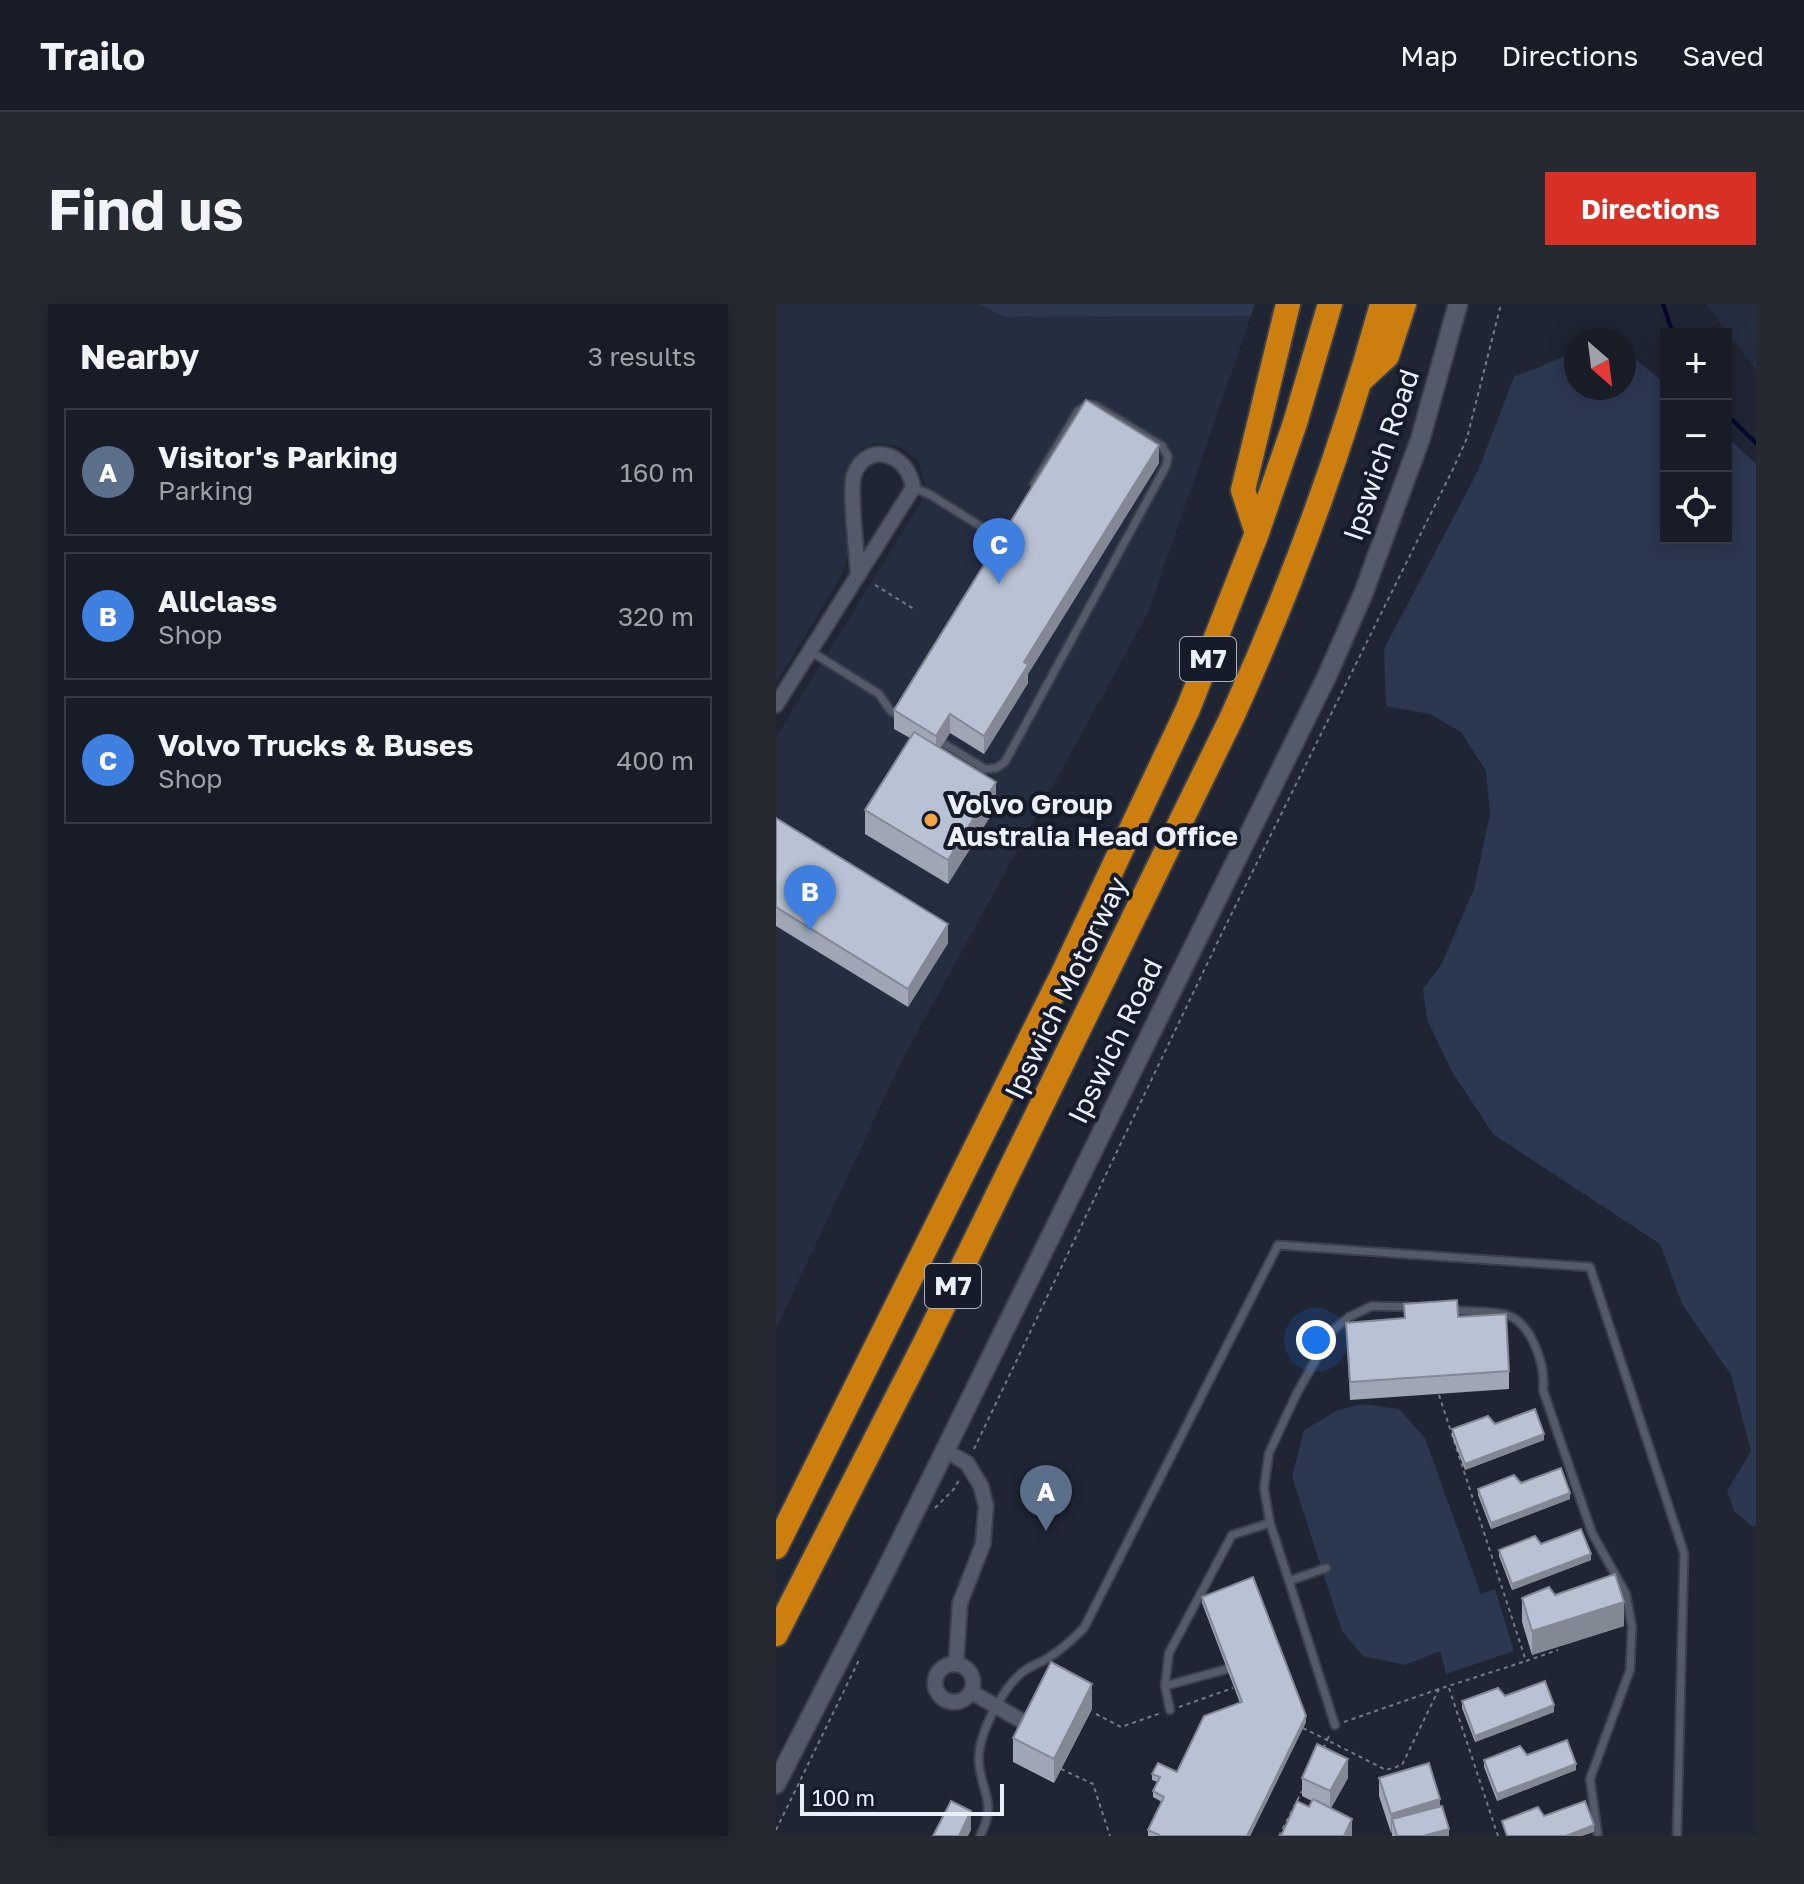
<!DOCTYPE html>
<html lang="en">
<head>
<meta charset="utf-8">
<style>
	:root { --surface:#171c26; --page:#242932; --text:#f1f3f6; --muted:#9ea1a7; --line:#363a43; --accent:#d93025 }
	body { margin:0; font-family:"Golos Text",sans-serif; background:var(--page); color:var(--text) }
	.controls { position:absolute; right:24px; top:24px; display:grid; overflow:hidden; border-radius:0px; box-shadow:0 4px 20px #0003 }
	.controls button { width:72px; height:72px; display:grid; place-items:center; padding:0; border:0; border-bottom:2px solid var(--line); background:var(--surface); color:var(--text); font:40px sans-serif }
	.compass { position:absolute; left:788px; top:24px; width:72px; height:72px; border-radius:50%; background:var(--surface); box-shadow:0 4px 20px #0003; rotate:152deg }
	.scale { position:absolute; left:24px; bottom:20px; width:204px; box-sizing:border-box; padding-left:8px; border:4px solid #ecf0fa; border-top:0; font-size:22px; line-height:28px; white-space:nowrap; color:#ecf0fa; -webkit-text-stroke:6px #151b29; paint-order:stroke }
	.you { position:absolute; left:540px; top:1036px; width:28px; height:28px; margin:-20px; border:6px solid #fff; border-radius:50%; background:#1a73e8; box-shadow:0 0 0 12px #1a73e833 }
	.badge { display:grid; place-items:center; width:52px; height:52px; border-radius:50%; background:var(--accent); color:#fff; font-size:26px; font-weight:700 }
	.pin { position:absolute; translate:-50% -66px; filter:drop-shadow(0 2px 4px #0008) }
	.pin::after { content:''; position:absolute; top:42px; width:28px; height:24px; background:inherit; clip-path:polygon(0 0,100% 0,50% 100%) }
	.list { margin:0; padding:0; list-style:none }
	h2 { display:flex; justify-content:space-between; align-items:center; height:104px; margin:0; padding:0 32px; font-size:34px }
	h2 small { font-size:26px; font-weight:400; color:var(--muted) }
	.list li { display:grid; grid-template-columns:52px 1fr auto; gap:24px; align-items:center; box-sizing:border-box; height:128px; margin:0 16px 16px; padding:0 16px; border:2px solid var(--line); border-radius:0px }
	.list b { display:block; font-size:30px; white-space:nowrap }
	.list p { margin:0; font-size:26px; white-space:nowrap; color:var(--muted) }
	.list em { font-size:26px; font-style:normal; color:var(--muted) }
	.icon { flex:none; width:44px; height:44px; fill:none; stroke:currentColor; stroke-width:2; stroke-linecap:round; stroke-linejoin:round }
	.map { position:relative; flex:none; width:980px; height:1532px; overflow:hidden; border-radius:0px }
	header { display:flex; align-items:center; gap:48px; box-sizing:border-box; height:112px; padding:0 40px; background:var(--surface); border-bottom:2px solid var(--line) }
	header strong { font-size:38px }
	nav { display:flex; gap:44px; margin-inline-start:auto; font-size:28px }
	.intro { display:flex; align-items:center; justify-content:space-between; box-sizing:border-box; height:192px; padding:0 48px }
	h1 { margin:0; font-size:56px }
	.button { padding:20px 36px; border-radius:0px; background:var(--accent); color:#fff; font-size:28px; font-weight:700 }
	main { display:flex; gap:48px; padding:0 48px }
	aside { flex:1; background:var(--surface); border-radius:0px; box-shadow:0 4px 20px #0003 }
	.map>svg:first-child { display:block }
</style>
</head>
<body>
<header>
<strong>Trailo</strong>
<nav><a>Map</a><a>Directions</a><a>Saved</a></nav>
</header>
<div class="intro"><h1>Find us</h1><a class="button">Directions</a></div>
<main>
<aside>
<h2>Nearby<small>3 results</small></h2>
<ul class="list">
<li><span class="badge" style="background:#5c6f8a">A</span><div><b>Visitor's Parking</b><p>Parking</p></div><em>160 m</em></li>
<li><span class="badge" style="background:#3f7fe0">B</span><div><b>Allclass</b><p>Shop</p></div><em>320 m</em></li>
<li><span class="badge" style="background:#3f7fe0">C</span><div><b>Volvo Trucks &amp; Buses</b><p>Shop</p></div><em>400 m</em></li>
</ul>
</aside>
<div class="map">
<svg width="980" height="1532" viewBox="0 0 980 1532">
	<rect width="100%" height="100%" fill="#1f2533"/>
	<path fill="#252d41" d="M0,0H203L228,13L475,12L372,309L127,754L0,1025V433L145,198L149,181L143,158L124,142L101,139L87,144L78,151L68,175L74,223L73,245L70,260L61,279L0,379Z
		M930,0H980V66Z"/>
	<path fill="#2c3750" d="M203,0H479L475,12L228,13Z
		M848,46L890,80V234H950V132L980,160V1221L977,1223L958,1207L951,1187L975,1147L955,1071L906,1000L884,940L717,830L675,766L651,715L647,685L665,661L698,585L714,510L710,467L685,428L654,410L610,402L608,345L702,167L738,73L787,53L800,51V84H848Z
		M586,1100L623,1105L649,1134L705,1290L719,1285L738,1347L670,1370L664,1347L629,1361L587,1352L566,1327L516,1173L528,1126L562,1106Z"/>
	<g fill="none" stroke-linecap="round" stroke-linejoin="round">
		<path stroke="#02092d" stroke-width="4" d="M887,0L897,30
			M950,110L980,139"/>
		<defs>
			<path id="lane" d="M137,184L153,190L225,235
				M34,347L103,390L114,406L125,413
				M159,434L209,465L220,464L229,458L390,162L392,153L386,142L320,102L312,100L302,107L258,180
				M674,1006C691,1008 714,1006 731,1011C756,1019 770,1063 767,1086L816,1229L850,1290L856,1323L854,1366L814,1475L822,1532
				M550,1264L513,1277L494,1219L488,1184L493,1149L521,1089L556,1027L573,1013L596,1002L638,1003
				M512,1274L559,1421
				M389,1382L451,1365
				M394,1406L389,1382L393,1349L456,1231L494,1219
				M204,1532C221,1499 206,1489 203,1460C200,1432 227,1383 248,1367C256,1361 267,1358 275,1352C288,1344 298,1334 308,1324L502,941L814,963L908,1249L901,1532"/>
			<path id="street" d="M0,401L137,184C133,149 90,136 78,171C73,186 81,250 82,270
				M168,1146L191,1159L205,1182L210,1202L207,1240L184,1299L180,1359
				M159 1379a19 19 0 1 1 38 0a19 19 0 1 1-38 0Z
				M195,1388L255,1422"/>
			<path id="secondary" d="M0,1480L111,1264L551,372L587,290L644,136L682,0"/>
			<path id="highway" d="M585,76L611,52L628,0
				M481,229L467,186L512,0
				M0,1243L287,669L412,405L481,229L519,119L554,0
				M0,1330L149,1039L456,413C517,279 567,142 606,0"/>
		</defs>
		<use href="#lane" stroke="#3b404b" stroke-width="11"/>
		<use href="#street" stroke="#3b404b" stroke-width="18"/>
		<use href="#secondary" stroke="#3b404b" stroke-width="22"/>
		<use href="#highway" stroke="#3b404b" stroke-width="28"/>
		<path stroke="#757a86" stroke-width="2" stroke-dasharray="4 4" stroke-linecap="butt" d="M99,281L138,305
			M663,1091L750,1357L782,1346
			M198,1145L445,631L678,163L691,134L725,0
			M159,1204L178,1185L183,1176
			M673,1384L722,1532
			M403,1403L457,1384
			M320,1410L345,1423L385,1409
			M568,1418L663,1385
			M527,1424L551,1436L547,1445
			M553,1432L551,1436L610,1466L626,1461L663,1385L750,1357
			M285,1465L317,1480L334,1532
			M0,1526L83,1356
			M503,1532L526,1487"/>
		<use href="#lane" stroke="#535a6a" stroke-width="7"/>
		<use href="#street" stroke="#535a6a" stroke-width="14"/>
		<use href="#secondary" stroke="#535a6a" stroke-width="18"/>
		<use href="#highway" stroke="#cc7f0f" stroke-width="24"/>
	</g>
	<path fill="#9fa7b6" d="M383,159L252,370V379L208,450L174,429L164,444L220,503L172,580L89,530V506L134,434L118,425V406Z
		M0,514L172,639L132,703L0,622Z
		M628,1000L682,1013L733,1067V1085L574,1096L570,1019L628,1015Z
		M676,1125L768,1136L689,1166L676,1132Z
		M745,1179L794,1195L715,1225L702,1191V1185Z
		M765,1240L815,1256L736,1286L723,1252V1246Z
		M779,1291L848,1322L756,1351L746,1318V1294Z
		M426,1293L530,1418L474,1532H372V1526L386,1498L377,1493V1487L382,1478L376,1476V1470L401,1468L464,1399L426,1299Z
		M729,1392L778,1408L699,1438L686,1404V1397Z
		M316,1405L278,1479L237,1458V1434Z
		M751,1451L800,1466L721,1497L708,1463V1456Z
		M526,1474H572L555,1504L576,1532L533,1503L536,1497L526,1492Z
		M603,1474L664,1503L673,1532H616V1528L615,1529L603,1492Z"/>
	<path fill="#828894" d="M383,141V159L252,370V379L208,450V432L248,358Z
		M174,410V429L160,450V432Z
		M220,478V503L172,580V556Z
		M172,620V639L132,703V685Z
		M768,1130V1136L689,1166V1160Z
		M794,1189V1195L715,1225V1219Z
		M815,1250V1256L736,1286V1280Z
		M848,1298V1322L756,1351V1327Z
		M316,1380V1405L278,1479V1455Z
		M778,1401V1408L699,1438V1432Z
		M530,1412V1418L474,1532H471Z
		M572,1455V1474L554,1506V1487Z
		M800,1460V1466L721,1497V1490Z
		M664,1495V1513L616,1515V1528L615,1529V1510Z
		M195,1507V1526L192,1532H183Z
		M576,1515V1532H568Z
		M818,1521V1528L806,1532H790Z
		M673,1525V1532H647Z"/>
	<path fill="#b9c2d4" stroke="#828894" stroke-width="2" d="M310,96L383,141L248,358L252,361L208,432L174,410L160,432L118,406Z
		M138,428L220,478L172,556L89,506Z
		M0,514L172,620L132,685L0,603Z
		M681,996L682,1013L730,1010L733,1067L574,1078L570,1019L629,1014L628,1000Z
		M759,1105L768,1130L689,1160L676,1125L712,1112L719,1120Z
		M785,1164L794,1189L715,1219L702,1185L738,1171L745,1179Z
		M805,1225L815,1250L736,1280L723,1246L759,1232L765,1240Z
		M839,1270L848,1298L756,1327L746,1294L773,1283L779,1291Z
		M477,1273L530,1412L471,1532H383V1531L372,1526L388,1493L377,1487L384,1473L376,1470L382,1459L401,1468L428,1412L466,1398L426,1293Z
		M275,1358L316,1380L278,1455L237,1434Z
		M769,1377L778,1401L699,1432L686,1397L722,1384L729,1392Z
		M791,1436L800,1460L721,1490L708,1456L744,1442L751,1451Z
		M541,1440L572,1455L554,1487L526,1474Z
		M653,1459L664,1495L615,1510L603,1474Z
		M537,1495L576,1515L568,1532H505L521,1497L533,1503Z
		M175,1497L195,1507L183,1532H157Z
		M809,1497L818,1521L790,1532H731L726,1517L762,1503L768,1512Z
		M666,1502L673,1525L647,1532H621L616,1515Z"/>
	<circle fill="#f4a444" stroke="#151b29" stroke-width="3" cx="155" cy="516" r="8"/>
	<g text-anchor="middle" stroke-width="8" stroke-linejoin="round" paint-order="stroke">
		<g fill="#151b29" stroke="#acb0bb" stroke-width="2">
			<rect x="404" y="333" width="56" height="44" rx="6"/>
			<rect x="149" y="960" width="56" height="44" rx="6"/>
		</g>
		<g font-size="26" font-weight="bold" fill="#ecf0fa">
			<text x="432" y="364">M7</text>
			<text x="177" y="991">M7</text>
		</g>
		<g font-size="28" fill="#ecf0fa" stroke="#151b29">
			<text transform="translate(605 151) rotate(-71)" y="10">Ipswich Road</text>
			<text transform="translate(290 684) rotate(-64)" y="10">Ipswich Motorway</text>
			<text transform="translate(339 737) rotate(-64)" y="10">Ipswich Road</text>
		</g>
		<g font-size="28" font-weight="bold" fill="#ecf0fa" stroke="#151b29" text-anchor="start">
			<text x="171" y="510">Volvo Group<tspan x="171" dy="32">Australia Head Office</tspan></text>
		</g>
	</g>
</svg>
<div class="controls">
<button>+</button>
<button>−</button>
<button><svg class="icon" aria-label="locate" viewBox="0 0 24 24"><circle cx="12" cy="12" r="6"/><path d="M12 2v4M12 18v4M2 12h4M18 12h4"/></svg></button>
</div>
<svg class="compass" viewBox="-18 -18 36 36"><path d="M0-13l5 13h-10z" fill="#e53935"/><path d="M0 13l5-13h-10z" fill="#9ea1a7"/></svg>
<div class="scale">100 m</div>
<div class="you"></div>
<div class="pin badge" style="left:270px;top:1227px;background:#5c6f8a">A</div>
<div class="pin badge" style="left:34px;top:627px;background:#3f7fe0">B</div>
<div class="pin badge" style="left:223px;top:280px;background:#3f7fe0">C</div>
</div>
</main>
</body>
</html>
